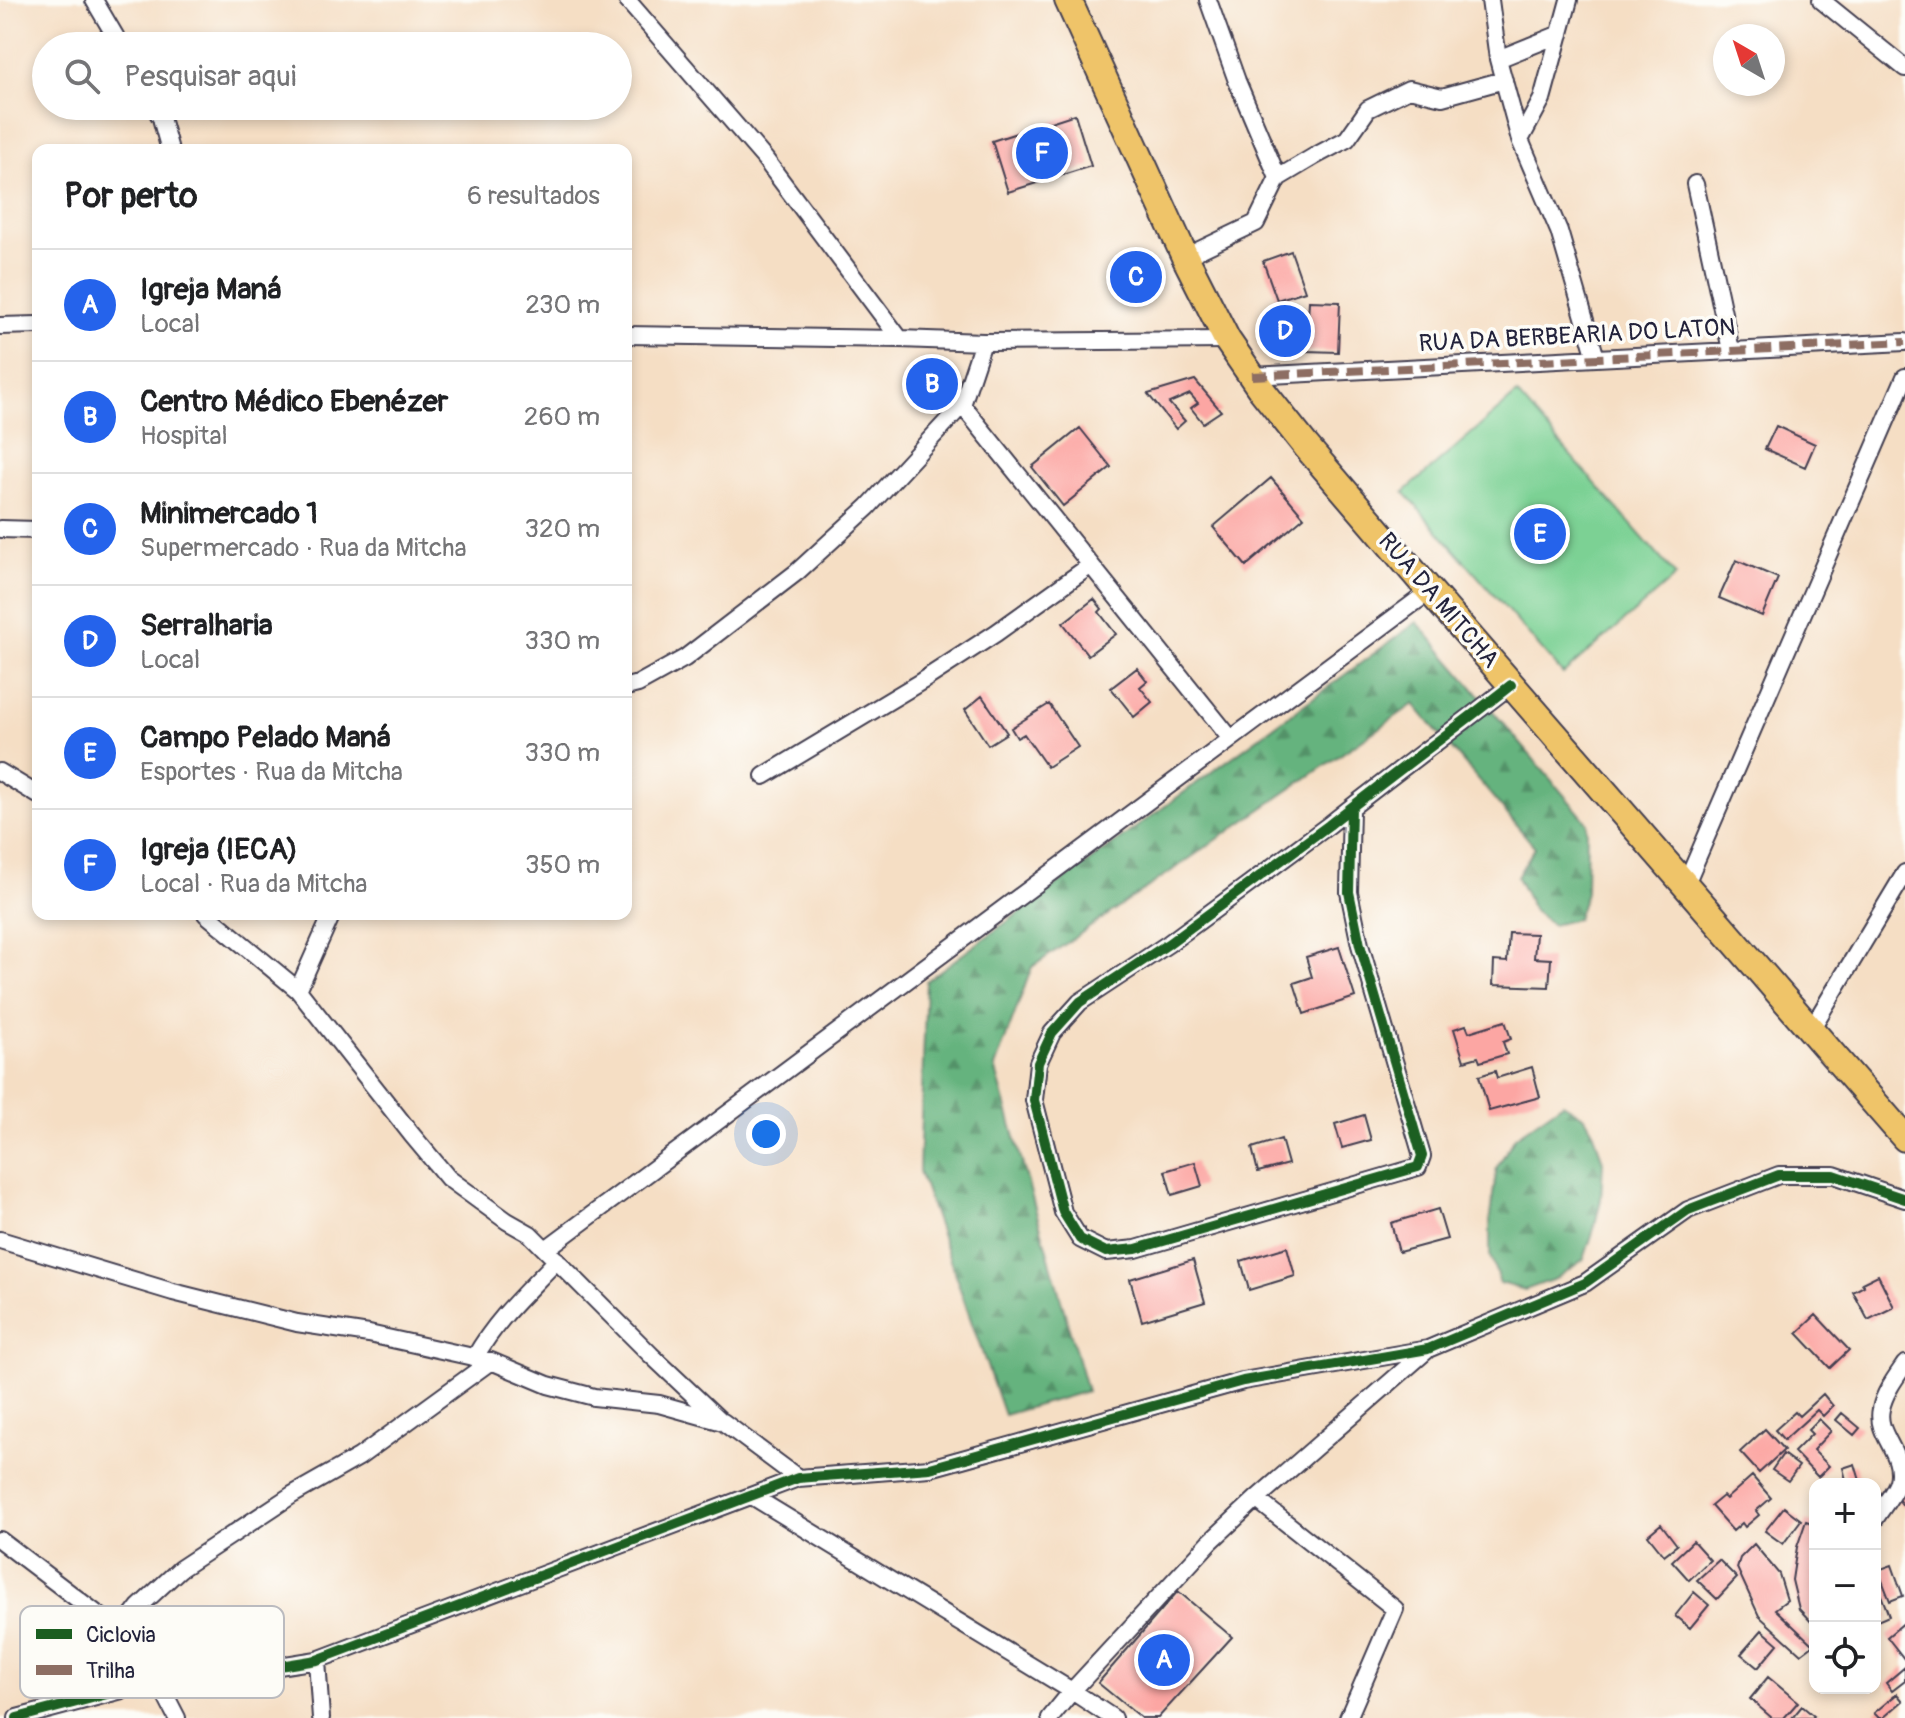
<!DOCTYPE html>
<html lang="pt">
<head>
<meta charset="utf-8">
<style>
	:root { --surface:#fff; --page:#f2f2f2; --text:#202124; --muted:#757577; --line:#e0e0e0; --accent:#2563eb }
	body { margin:0; font-family:Pangolin,sans-serif; background:var(--page); color:var(--text) }
	.controls { position:absolute; right:24px; bottom:24px; display:grid; overflow:hidden; border-radius:16px; box-shadow:0 4px 12px #0003 }
	.controls button { width:72px; height:72px; display:grid; place-items:center; padding:0; border:0; border-bottom:2px solid var(--line); background:var(--surface); color:var(--text); font:40px sans-serif }
	.compass { position:absolute; left:1713px; top:24px; width:72px; height:72px; border-radius:50%; background:var(--surface); box-shadow:0 4px 12px #0003; rotate:321deg }
	.you { position:absolute; left:766px; top:1134px; width:28px; height:28px; margin:-20px; border:6px solid #fff; border-radius:50%; background:#1a73e8; box-shadow:0 0 0 12px #1a73e833 }
	.badge { display:grid; place-items:center; width:52px; height:52px; border-radius:50%; background:var(--accent); color:#fff; font-size:26px; font-weight:700 }
	.pin { position:absolute; translate:-50% -50%; border:4px solid #fff; box-shadow:0 2px 8px #0006 }
	.list { margin:0; padding:0; list-style:none }
	h2 { display:flex; justify-content:space-between; align-items:center; height:104px; margin:0; padding:0 32px; font-size:34px }
	h2 small { font-size:26px; font-weight:400; color:var(--muted) }
	.list li { display:grid; grid-template-columns:52px 1fr auto; gap:24px; align-items:center; box-sizing:border-box; height:112px; padding:0 32px; border-top:2px solid var(--line) }
	.list b { display:block; font-size:30px; white-space:nowrap }
	.list p { margin:0; font-size:26px; white-space:nowrap; color:var(--muted) }
	.list em { font-size:26px; font-style:normal; color:var(--muted) }
	.icon { flex:none; width:44px; height:44px; fill:none; stroke:currentColor; stroke-width:2; stroke-linecap:round; stroke-linejoin:round }
	.map { position:relative; flex:none; width:1905px; height:1718px; overflow:hidden }
	.search { position:absolute; background:var(--surface); box-shadow:0 4px 12px #0003; left:32px; top:32px; width:600px; height:88px; display:flex; align-items:center; gap:20px; box-sizing:border-box; padding:0 28px; border-radius:44px; color:var(--muted); font-size:30px }
	.panel { position:absolute; background:var(--surface); box-shadow:0 4px 12px #0003; left:32px; top:144px; width:600px; height:776px; border-radius:16px }
	.map>svg:first-child { display:block }
</style>
</head>
<body>
<div class="map">
<svg width="1905" height="1718" viewBox="0 0 1905 1718">
	<defs>
		<pattern id="forest-firs" width="22" height="20" patternUnits="userSpaceOnUse" patternTransform="scale(2)"><rect width="22" height="20" fill="#65b37e"/><path d="M5 1l3.5 6h-7zM16 11l3.5 6h-7z" fill="#539168"/></pattern>
	</defs>
	<rect width="100%" height="100%" fill="#fdfcf7"/>
	<filter id="ink" filterUnits="userSpaceOnUse"><feTurbulence type="fractalNoise" baseFrequency=".0125" numOctaves="2"/><feDisplacementMap in="SourceGraphic" scale="16" xChannelSelector="R" yChannelSelector="G"/><feConvolveMatrix kernelMatrix="1 2 1 2 8 2 1 2 1" color-interpolation-filters="sRGB"/></filter>
	<filter id="wash" filterUnits="userSpaceOnUse"><feTurbulence type="fractalNoise" baseFrequency=".006" numOctaves="4" result="noise"/><feDisplacementMap in="SourceGraphic" scale="32" xChannelSelector="R" yChannelSelector="G"/><feGaussianBlur stdDeviation="1.8" result="paint"/><feColorMatrix in="noise" values="0 0 0 0 0 0 0 0 0 0 0 0 0 0 0 0 0 1.4 0 .05"/><feComposite in="paint" operator="in"/></filter>
	<g filter="url(#wash)">
		<rect width="100%" height="100%" fill="#f5dec4"/>
		<path fill="url(#forest-firs)" stroke="#446a5c" stroke-width="2" d="M1417,622L1587,822L1586,892L1577,919L1552,925L1534,911L1517,877L1535,847L1414,704L1032,967L995,1067L1087,1391L1004,1415L919,1171L926,981Z
			M1563,1103L1585,1117L1594,1133L1603,1162L1601,1199L1594,1229L1584,1259L1555,1279L1525,1290L1500,1283L1490,1256V1216L1497,1167L1515,1137Z"/>
		<path fill="#7cd194" stroke="#4f7a68" stroke-width="2" d="M1517,394L1676,576L1563,674L1404,492Z"/>
		<g id="blocks">
			<path fill="#fca6a3" d="M1075,114L1091,166L1008,192L992,141Z
				M1291,251L1305,291L1277,300L1263,261Z
				M1146,260L1154,286L1127,294L1119,268Z
				M1309,301L1340,302L1338,352L1306,351Z
				M1276,318H1295L1294,344H1276Z
				M949,374L953,407L937,409L933,376Z
				M1195,380L1221,411L1203,423L1191,408L1198,403L1190,394L1169,403L1185,421L1176,429L1148,394Z
				M1776,426L1815,444L1805,467L1765,449Z
				M1080,428L1111,467L1063,506L1032,467Z
				M1271,478L1304,517L1246,566L1213,527Z
				M1736,560L1778,578L1762,616L1719,598Z
				M1094,599L1102,609L1099,612L1116,634L1088,655L1063,623Z
				M1137,668L1147,681L1140,687L1152,702L1134,717L1111,688Z
				M982,696L1007,733L988,745L965,710Z
				M1049,704L1078,747L1047,767L1024,734L1017,738L1011,728Z
				M1509,933L1536,934L1534,958L1551,959L1549,987L1493,985L1494,961L1507,962Z
				M1339,947L1355,997L1304,1014L1294,983L1312,977L1306,957Z
				M1505,1021L1511,1039L1503,1042L1507,1054L1480,1062L1478,1057L1464,1061L1454,1029L1466,1025L1469,1032Z
				M1532,1067L1540,1097L1489,1111L1479,1076L1495,1071L1497,1078Z
				M1364,1115L1371,1140L1342,1148L1335,1124Z
				M1281,1139L1288,1164L1258,1172L1252,1148Z
				M1195,1162L1202,1186L1172,1195L1165,1171Z
				M1438,1209L1447,1239L1399,1252L1391,1223Z
				M1287,1247L1295,1276L1249,1290L1241,1261Z
				M1193,1260L1205,1302L1142,1321L1130,1279Z
				M1878,1275L1894,1307L1868,1320L1853,1292L1864,1286L1862,1283Z
				M1816,1315L1849,1350L1830,1368L1797,1333Z
				M1823,1394L1833,1406L1823,1416L1817,1410L1784,1440L1775,1430L1795,1412L1799,1416Z
				M1842,1413L1860,1428L1854,1435L1836,1420Z
				M1819,1419L1831,1431L1813,1450L1829,1466L1818,1477L1794,1452L1812,1434L1808,1430Z
				M1765,1429L1784,1450L1759,1473L1740,1452Z
				M1783,1454L1799,1466L1788,1481L1772,1470Z
				M1855,1464L1861,1484H1847L1843,1468Z
				M1752,1476L1771,1498L1756,1511L1759,1515L1745,1527L1742,1523L1733,1531L1711,1506L1723,1496L1726,1499Z
				M1905,1481V1508L1892,1492Z
				M1784,1507L1801,1520L1783,1544L1765,1531Z
				M1806,1521L1815,1524V1626L1799,1609L1792,1580L1797,1547Z
				M1661,1524L1677,1545L1664,1555L1648,1535Z
				M1693,1541L1710,1560L1689,1580L1672,1561Z
				M1754,1544L1779,1574L1787,1600L1775,1609L1813,1645L1801,1654L1759,1616L1737,1568L1740,1558Z
				M1719,1560L1737,1578L1717,1599L1697,1580Z
				M1892,1565L1903,1596L1890,1601L1878,1570Z
				M1875,1579L1889,1616L1875,1622Z
				M1178,1591L1232,1637L1158,1718H1141L1098,1683Z
				M1694,1592L1709,1605L1690,1628L1675,1616Z
				M1905,1622V1660L1887,1637Z
				M1762,1630L1778,1644L1758,1668L1741,1654Z
				M1905,1667V1681L1892,1691L1886,1683Z
				M1768,1677L1798,1702L1784,1718H1772L1750,1699Z
				M1897,1694L1903,1701L1883,1718H1879L1874,1713Z
				M1802,1706L1814,1716L1812,1718H1792Z"/>
		</g>
	</g>
	<g filter="url(#ink)">
		<use href="#blocks" fill-opacity="0" stroke="#423e50" stroke-width="2"/>
		<g fill="none" stroke-linecap="round" stroke-linejoin="round">
			<defs>
				<path id="street" d="M94,0L121,46
					M627,0L765,159L900,339
					M1208,0L1237,81L1278,178
					M1490,0L1498,59L1520,140L1559,231L1596,358
					M1821,0L1905,68
					M1498,59L1560,34
					M154,106L161,118L170,150
					M1520,140L1542,99L1569,0
					M1695,184L1731,350
					M1185,257L1256,223L1278,178L1315,156L1347,139L1368,109L1409,89L1442,97L1504,80
					M0,326L38,325
					M626,335L900,339L983,342L1227,340
					M1252,376L1905,342
					M962,405L1231,739
					M0,529L38,530
					M626,687L638,684L685,658L797,572L868,507L962,405L983,342
					M0,772L38,795
					M764,776L922,681L996,633L1091,565
					M1351,808L1349,892L1360,945L1422,1156L1418,1167L1136,1249L1106,1252L1080,1239L1063,1212L1034,1100L1038,1063L1052,1033L1080,1002L1168,944L1329,825C1389,777 1451,732 1511,685
					M1685,886L1905,377
					M206,914L298,990L412,1135L448,1178L507,1221L530,1234L651,1355L721,1421
					M298,990L332,914
					M1810,1031L1905,873
					M0,1240L173,1292L297,1323L369,1334L491,1361L548,1385L594,1397L659,1404L723,1422L798,1478
					M546,1249L1430,591
					M475,1357C498,1317 526,1293 557,1260
					M752,1496L1072,1691L1113,1718
					M1256,1499L1395,1609L1348,1718
					M1875,1519C1881,1509 1896,1491 1898,1481C1905,1453 1875,1435 1881,1409C1884,1393 1896,1377 1905,1364
					M0,1540L185,1681
					M120,1632L139,1607L180,1569L292,1495L359,1457L491,1361
					M317,1660L321,1718
					M159,1683L177,1718
					M17,1718L122,1690L159,1683L185,1681L317,1660L798,1478L930,1468L1243,1381L1428,1349L1585,1283L1688,1210L1779,1175H1834L1905,1199
					M1050,1718L1072,1691L1210,1542L1256,1499L1426,1351"/>
				<path id="primary" d="M1068,0L1185,257L1227,340L1260,388L1306,446L1430,591L1905,1138"/>
			</defs>
			<use href="#street" stroke="#423e50" stroke-width="20"/>
			<use href="#primary" stroke="#423e50" stroke-width="30"/>
			<use href="#street" stroke="#fff" stroke-width="16"/>
			<use href="#primary" stroke="#efc469" stroke-width="26"/>
			<path stroke="#8d6e63" stroke-width="8" stroke-dasharray="16 8" stroke-linecap="butt" d="M1252,376L1905,342"/>
			<defs>
				<path id="cycleway" d="M1351,808L1349,892L1360,945L1422,1156L1418,1167L1136,1249L1106,1252L1080,1239L1063,1212L1034,1100L1038,1063L1052,1033L1080,1002L1168,944L1329,825C1389,777 1451,732 1511,685
					M17,1718L122,1690L159,1683L185,1681L317,1660L798,1478L930,1468L1243,1381L1428,1349L1585,1283L1688,1210L1779,1175H1834L1905,1199"/>
			</defs>
			<use href="#cycleway" stroke="#fdfcf7" stroke-width="15"/>
			<use href="#cycleway" stroke="#1b5e20" stroke-width="10"/>
		</g>
	</g>
	<g text-anchor="middle" stroke-width="7" stroke-linejoin="round" paint-order="stroke">
		<g font-size="24" fill="#22223b" stroke="#fdfcf7">
			<text transform="translate(1577 335) rotate(-3)" y="8">RUA DA BERBEARIA DO LATON</text>
			<text transform="translate(1439 600) rotate(49)" y="8">RUA DA MITCHA</text>
		</g>
	</g>
	<rect x="20" y="1606" width="264" height="92" rx="12" fill="#fdfcf7" stroke="#bbbbbf" stroke-width="2"/>
	<rect x="36" y="1629" width="36" height="10" fill="#1b5e20"/>
	<rect x="36" y="1665" width="36" height="10" fill="#8d6e63"/>
	<g font-size="22" fill="#22223b">
		<text x="86" y="1642">Ciclovia</text>
		<text x="86" y="1678">Trilha</text>
	</g>
</svg>
<div class="controls">
<button>+</button>
<button>−</button>
<button><svg class="icon" aria-label="locate" viewBox="0 0 24 24"><circle cx="12" cy="12" r="6"/><path d="M12 2v4M12 18v4M2 12h4M18 12h4"/></svg></button>
</div>
<svg class="compass" viewBox="-18 -18 36 36"><path d="M0-13l5 13h-10z" fill="#e53935"/><path d="M0 13l5-13h-10z" fill="#757577"/></svg>
<div class="you"></div>
<div class="pin badge" style="left:1164px;top:1660px">A</div>
<div class="pin badge" style="left:932px;top:384px">B</div>
<div class="pin badge" style="left:1136px;top:277px">C</div>
<div class="pin badge" style="left:1285px;top:331px">D</div>
<div class="pin badge" style="left:1540px;top:534px">E</div>
<div class="pin badge" style="left:1042px;top:153px">F</div>
<div class="search"><svg class="icon" aria-label="search" viewBox="0 0 24 24"><circle cx="10" cy="10" r="6"/><path d="M15 15l6 6"/></svg>Pesquisar aqui</div>
<section class="panel">
<h2>Por perto<small>6 resultados</small></h2>
<ul class="list">
<li><span class="badge">A</span><div><b>Igreja Maná</b><p>Local</p></div><em>230 m</em></li>
<li><span class="badge">B</span><div><b>Centro Médico Ebenézer</b><p>Hospital</p></div><em>260 m</em></li>
<li><span class="badge">C</span><div><b>Minimercado 1</b><p>Supermercado · Rua da Mitcha</p></div><em>320 m</em></li>
<li><span class="badge">D</span><div><b>Serralharia</b><p>Local</p></div><em>330 m</em></li>
<li><span class="badge">E</span><div><b>Campo Pelado Maná</b><p>Esportes · Rua da Mitcha</p></div><em>330 m</em></li>
<li><span class="badge">F</span><div><b>Igreja (IECA)</b><p>Local · Rua da Mitcha</p></div><em>350 m</em></li>
</ul>
</section>
</div>
</body>
</html>
